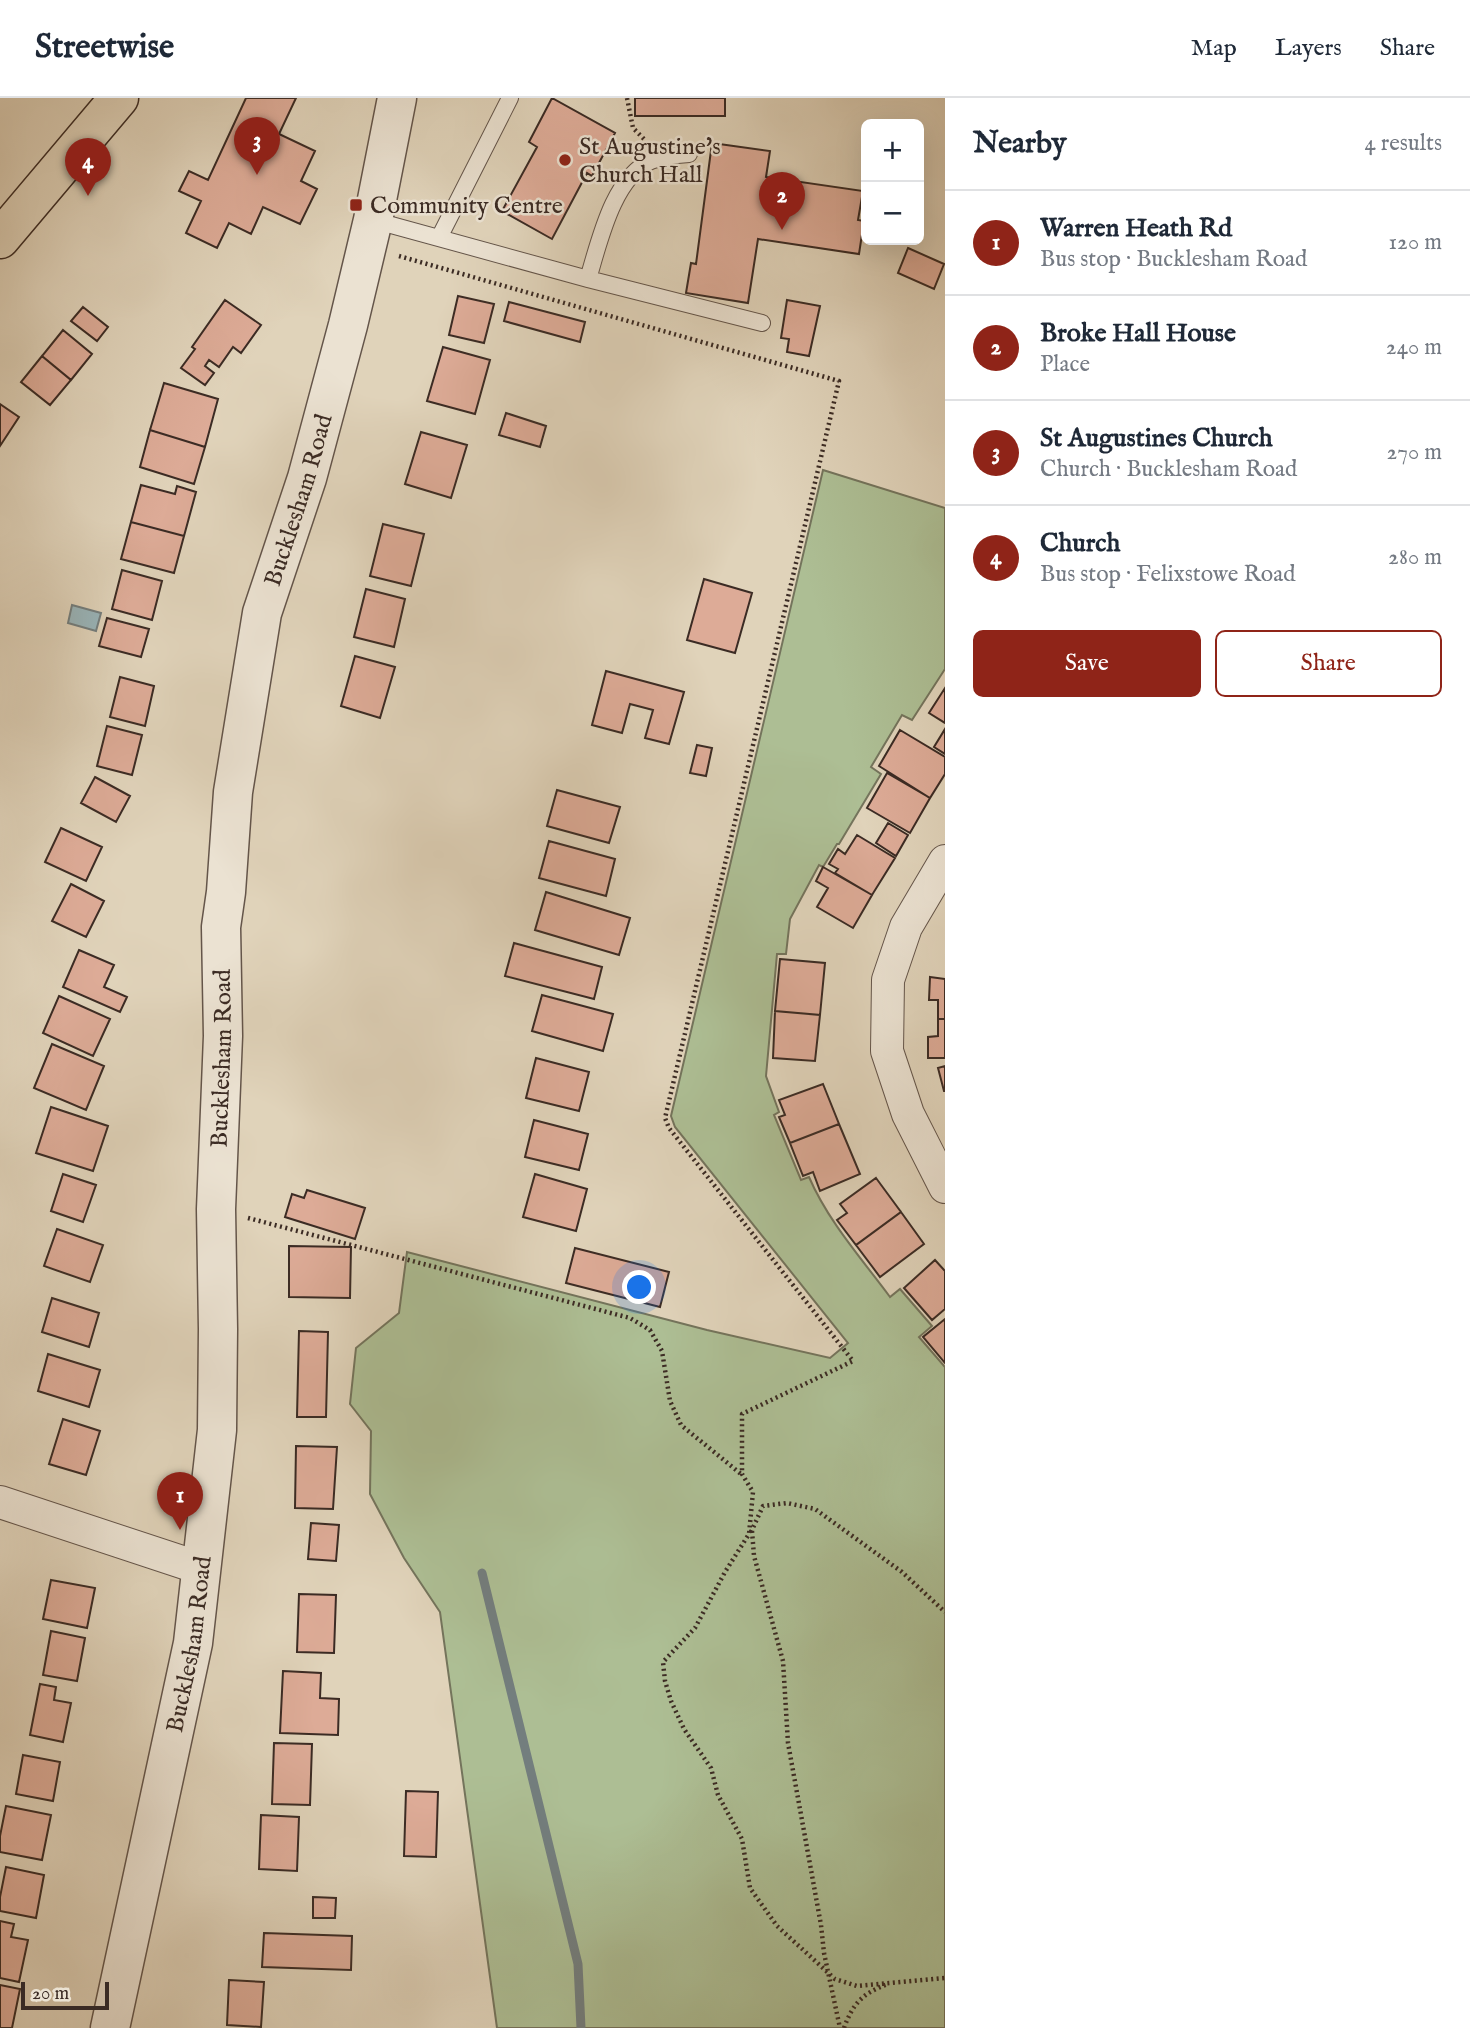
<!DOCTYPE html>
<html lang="en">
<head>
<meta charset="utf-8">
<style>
	:root { --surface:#fff; --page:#f6f6f7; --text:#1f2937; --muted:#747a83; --line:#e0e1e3; --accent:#8f2418 }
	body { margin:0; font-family:"IM FELL English",serif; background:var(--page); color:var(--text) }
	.controls { position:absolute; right:21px; top:21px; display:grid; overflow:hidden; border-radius:10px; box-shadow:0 7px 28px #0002 }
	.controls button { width:63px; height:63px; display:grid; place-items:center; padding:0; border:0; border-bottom:2px solid var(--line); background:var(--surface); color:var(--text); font:35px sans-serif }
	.scale { position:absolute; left:21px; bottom:18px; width:88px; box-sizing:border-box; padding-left:7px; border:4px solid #3b2b24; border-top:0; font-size:19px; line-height:24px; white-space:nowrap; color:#3b2b24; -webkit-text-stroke:5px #ebe2d2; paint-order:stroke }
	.you { position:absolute; left:640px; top:1190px; width:24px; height:24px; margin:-18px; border:5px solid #fff; border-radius:50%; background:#1a73e8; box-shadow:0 0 0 10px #1a73e833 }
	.badge { display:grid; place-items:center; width:46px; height:46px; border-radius:50%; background:var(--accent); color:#fff; font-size:23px; font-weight:700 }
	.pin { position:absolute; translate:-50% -58px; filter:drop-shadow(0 2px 4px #0008) }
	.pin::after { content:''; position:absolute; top:37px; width:24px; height:21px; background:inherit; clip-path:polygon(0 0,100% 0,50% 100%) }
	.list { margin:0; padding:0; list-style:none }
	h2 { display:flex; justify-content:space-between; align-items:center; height:91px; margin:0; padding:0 28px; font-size:30px }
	h2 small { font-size:23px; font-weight:400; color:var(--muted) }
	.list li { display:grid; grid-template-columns:46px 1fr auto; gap:21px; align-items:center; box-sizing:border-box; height:105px; padding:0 28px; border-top:2px solid var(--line) }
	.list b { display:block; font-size:26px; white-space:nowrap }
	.list p { margin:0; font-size:23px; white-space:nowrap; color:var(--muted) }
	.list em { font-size:23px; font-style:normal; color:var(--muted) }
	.actions { display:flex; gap:14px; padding:21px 28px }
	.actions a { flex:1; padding:16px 0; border:2px solid var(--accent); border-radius:10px; text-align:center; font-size:24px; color:var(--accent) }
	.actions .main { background:var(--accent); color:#fff }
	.map { position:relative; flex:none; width:945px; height:1930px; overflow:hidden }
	header { display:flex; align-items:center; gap:42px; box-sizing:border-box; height:98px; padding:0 35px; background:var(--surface); border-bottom:2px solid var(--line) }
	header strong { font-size:33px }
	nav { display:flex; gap:38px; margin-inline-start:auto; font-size:24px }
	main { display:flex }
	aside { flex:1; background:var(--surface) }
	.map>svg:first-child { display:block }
</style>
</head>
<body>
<header>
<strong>Streetwise</strong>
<nav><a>Map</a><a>Layers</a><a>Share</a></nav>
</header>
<main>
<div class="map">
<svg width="945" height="1930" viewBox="0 0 945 1930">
	<rect width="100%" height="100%" fill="#e0d3ba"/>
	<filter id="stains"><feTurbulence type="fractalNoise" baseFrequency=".00286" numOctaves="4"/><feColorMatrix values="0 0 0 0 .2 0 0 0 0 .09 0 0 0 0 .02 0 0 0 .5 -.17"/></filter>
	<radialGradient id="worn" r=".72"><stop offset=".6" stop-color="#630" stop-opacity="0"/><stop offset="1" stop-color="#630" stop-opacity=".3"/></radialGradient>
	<path fill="#adbe94" stroke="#74745c" stroke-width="2" d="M823,372L945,410V571L912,622L902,617L871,669L881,676L839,746H837L823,769L819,767L790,821L786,856H777L766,978L779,1014L774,1017L801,1082L809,1079C828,1123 861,1160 890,1199L900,1191L932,1228L919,1239L945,1269V1930H497L440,1514L404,1460L370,1396L371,1333L350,1306L356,1250L399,1215L407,1154L707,1232L830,1260L848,1245L675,1029L671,1018Z"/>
	<path fill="#99b5ba" stroke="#737e7e" stroke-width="2" d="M72,507L101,515L96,533L68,525Z"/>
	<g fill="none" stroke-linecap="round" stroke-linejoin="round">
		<path stroke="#737e7e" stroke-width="9" d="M482,1475L578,1866L581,1930"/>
	</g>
	<path fill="#ddab97" stroke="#3b2b24" stroke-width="2" d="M246,0H296L279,36L315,53L301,83L317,91L300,126L263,109L251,136L229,125L217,150L186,135L201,103L179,93L189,73L208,82Z
		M552,0L615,35L592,78L587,75L552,141L502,113L537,49L529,44Z
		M635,0H725V18H635Z
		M712,45L770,53L766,79L863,93L858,122L864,123L859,156L758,141L748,205L686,195L691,165L696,166Z
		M908,150L944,166L934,191L898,175Z
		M458,198L494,206L484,245L449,237Z
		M225,202L261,227L241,255L233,249L219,269L209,262L205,268L214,275L205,287L181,270L195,251L192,249Z
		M787,202L820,208L809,258L787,254L789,241L781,240Z
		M509,204L585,224L580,244L504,223Z
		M83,209L108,229L97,243L71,223Z
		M63,232L92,256L71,282L42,258Z
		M443,249L490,262L475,316L427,303Z
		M42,258L71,282L50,307L21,284Z
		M164,285L218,301L205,349L150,332Z
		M0,306L19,319L0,348Z
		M506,315L546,328L540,349L499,337Z
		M150,332L205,349L194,386L140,369Z
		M421,334L467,347L451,400L405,386Z
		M141,387L175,396L177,388L196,394L184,438L131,424Z
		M131,424L184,438L174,475L121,461Z
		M383,426L424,436L411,488L370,478Z
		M122,472L162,483L152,522L112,511Z
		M704,481L752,495L735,555L687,542Z
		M366,491L405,501L394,549L354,539Z
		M107,520L149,531L141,559L99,548Z
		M355,558L395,569L380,620L341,608Z
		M606,573L684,594L669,646L645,640L653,612L630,606L622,635L592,627Z
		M120,579L154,588L145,628L110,619Z
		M945,590V625L929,615Z
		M107,628L142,637L132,677L97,668Z
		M945,631V656L934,649Z
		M900,632L945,659V676L930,700L879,668Z
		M697,647L712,650L706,678L690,675Z
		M887,675L930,700L910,735L867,710Z
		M95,679L130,698L116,724L81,705Z
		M557,692L620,709L609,745L547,728Z
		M888,725L908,737L896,758L876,745Z
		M61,730L102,749L86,783L45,764Z
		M857,737L895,760L872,797L835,775L838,771L829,766L838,751L845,756Z
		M549,743L615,761L606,798L539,780Z
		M823,769L872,797L853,830L817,809L828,790L816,783Z
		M71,786L104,803L86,839L52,823Z
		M546,794L630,820L619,857L535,832Z
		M514,845L602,869L594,901L505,878Z
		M79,852L114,867L104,889L127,899L120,914L63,889Z
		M780,861L825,865L820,917L775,913Z
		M930,879L945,881V921H938V902H929Z
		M542,897L613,916L603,953L532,933Z
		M59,898L110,921L93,958L43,935Z
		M775,913L820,917L815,963L773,960Z
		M938,921H945V960H928V939L938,938Z
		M52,946L104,968L86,1012L34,990Z
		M536,960L589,974L579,1013L526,1000Z
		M945,968V993H944L938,970Z
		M823,986L839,1026L790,1045L779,1019L785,1017L779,1002Z
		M51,1009L108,1028L93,1073L36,1055Z
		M534,1022L588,1036L579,1072L525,1059Z
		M839,1026L860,1076L820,1093L813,1074L803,1078L790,1045Z
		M63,1076L96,1087L83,1124L51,1113Z
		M535,1076L587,1091L576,1133L523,1119Z
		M876,1080L901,1114L856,1147L837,1122L847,1115L840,1106Z
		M307,1092L365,1110L355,1141L285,1119L292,1096L304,1100Z
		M901,1114L924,1146L880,1179L856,1147Z
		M57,1131L103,1147L90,1184L44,1168Z
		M289,1148L351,1149L350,1200L289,1199Z
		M575,1150L669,1174L660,1209L566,1185Z
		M935,1162L945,1173V1211L932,1222L904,1190Z
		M52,1200L99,1215L89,1249L42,1234Z
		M945,1221V1265L923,1239Z
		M299,1233L328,1234L326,1319H297Z
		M48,1256L100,1272L89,1309L38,1293Z
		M63,1321L100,1333L86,1377L49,1366Z
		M296,1348L337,1349L333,1411L295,1410Z
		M311,1425L339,1427L336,1463L308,1461Z
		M51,1482L95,1490L87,1530L43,1521Z
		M299,1496L336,1497L334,1555L297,1554Z
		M51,1533L85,1540L77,1583L43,1577Z
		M283,1573L321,1575L320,1600L339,1601L338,1637L280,1635Z
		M40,1586L56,1589L54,1602L71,1605L63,1644L30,1637Z
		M274,1645L312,1646L310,1707L272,1706Z
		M23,1657L60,1664L53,1703L16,1696Z
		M406,1693L438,1694L436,1759L404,1758Z
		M6,1708L51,1717L42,1762L0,1754V1738Z
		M261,1717L299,1719L297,1773L259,1771Z
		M6,1769L44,1777L36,1820L0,1813V1799Z
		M313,1799L336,1800L335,1820H313Z
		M0,1823L14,1826L11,1839L28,1842L19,1884L0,1880Z
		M264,1835L352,1838L351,1872L262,1869Z
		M229,1882L264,1884L261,1929L227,1927Z
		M0,1887L20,1891L12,1930H0Z"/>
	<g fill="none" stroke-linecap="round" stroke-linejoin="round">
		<defs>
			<path id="service" d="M373,122L588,181L762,225
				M440,138L510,0
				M588,181C599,145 613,79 651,63C663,58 676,57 689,56"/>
			<path id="minor" d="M945,763L906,829L888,882L887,953L908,1016L945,1089
				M0,1404L203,1471"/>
			<g id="tertiary">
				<path id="s1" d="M110,1930L193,1545L217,1332L218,1231L216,1111L223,938L221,829L226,794L233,694L262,515L307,380L348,227L373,122L397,0"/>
			</g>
			<path id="primary" d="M0,141L119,0"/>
		</defs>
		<use href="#service" stroke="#64554a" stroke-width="18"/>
		<use href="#minor" stroke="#64554a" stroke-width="34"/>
		<use href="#tertiary" stroke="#64554a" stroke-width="41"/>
		<use href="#primary" stroke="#3b2b24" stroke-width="41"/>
		<path stroke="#3b2b24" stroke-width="4.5" stroke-dasharray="2 3.5" stroke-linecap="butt" d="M627,0L633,30L645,42
			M399,158L839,283L665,1020L669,1030L853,1263L742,1316V1376L753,1394L749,1436L725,1474L695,1530L663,1564L665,1583L671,1603L684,1631L711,1670L718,1697L742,1741L750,1790L777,1828L835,1881L857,1888L945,1880
			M248,1120L630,1220L650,1232L662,1253L670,1303L681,1327L741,1376
			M752,1433L754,1458L783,1563L788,1645L821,1827L824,1855L840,1930
			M751,1434L763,1408L787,1405L815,1411L902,1474L945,1514
			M844,1930C853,1905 863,1895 888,1886"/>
		<use href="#service" stroke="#ebe2d2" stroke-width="16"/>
		<use href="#minor" stroke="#ebe2d2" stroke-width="32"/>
		<use href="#tertiary" stroke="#ebe2d2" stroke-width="38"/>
		<use href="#primary" stroke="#e0d3ba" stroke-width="38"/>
	</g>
	<g fill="#8f2418" stroke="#ebe2d2" stroke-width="2.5">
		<circle cx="565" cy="62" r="7"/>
		<rect x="349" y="100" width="14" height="14" rx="3.5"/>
	</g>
	<g text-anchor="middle" stroke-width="5" stroke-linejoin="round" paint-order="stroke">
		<g font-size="24" fill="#3b2b24" stroke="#ebe2d2" text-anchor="start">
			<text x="579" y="56">St Augustine's<tspan x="579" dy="28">Church Hall</tspan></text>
			<text x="370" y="115">Community Centre</text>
		</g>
		<g font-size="24" fill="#3b2b24" stroke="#ebe2d2">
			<text dy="8" stroke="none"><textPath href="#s1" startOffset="1547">Bucklesham Road</textPath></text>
			<text dy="8" stroke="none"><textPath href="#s1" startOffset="980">Bucklesham Road</textPath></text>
			<text dy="8" stroke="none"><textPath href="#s1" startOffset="392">Bucklesham Road</textPath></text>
		</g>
	</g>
	<rect width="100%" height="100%" filter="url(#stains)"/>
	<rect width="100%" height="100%" fill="url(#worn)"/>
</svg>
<div class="controls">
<button>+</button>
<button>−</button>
</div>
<div class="scale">20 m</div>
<div class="you"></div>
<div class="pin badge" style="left:180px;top:1432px">1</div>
<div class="pin badge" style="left:782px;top:132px">2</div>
<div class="pin badge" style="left:257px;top:77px">3</div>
<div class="pin badge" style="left:88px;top:98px">4</div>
</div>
<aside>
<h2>Nearby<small>4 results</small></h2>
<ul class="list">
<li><span class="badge">1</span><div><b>Warren Heath Rd</b><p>Bus stop · Bucklesham Road</p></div><em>120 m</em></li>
<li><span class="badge">2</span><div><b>Broke Hall House</b><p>Place</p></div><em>240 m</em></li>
<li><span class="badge">3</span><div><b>St Augustines Church</b><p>Church · Bucklesham Road</p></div><em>270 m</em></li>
<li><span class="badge">4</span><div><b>Church</b><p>Bus stop · Felixstowe Road</p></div><em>280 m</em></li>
</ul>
<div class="actions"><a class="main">Save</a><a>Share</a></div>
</aside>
</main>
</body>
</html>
